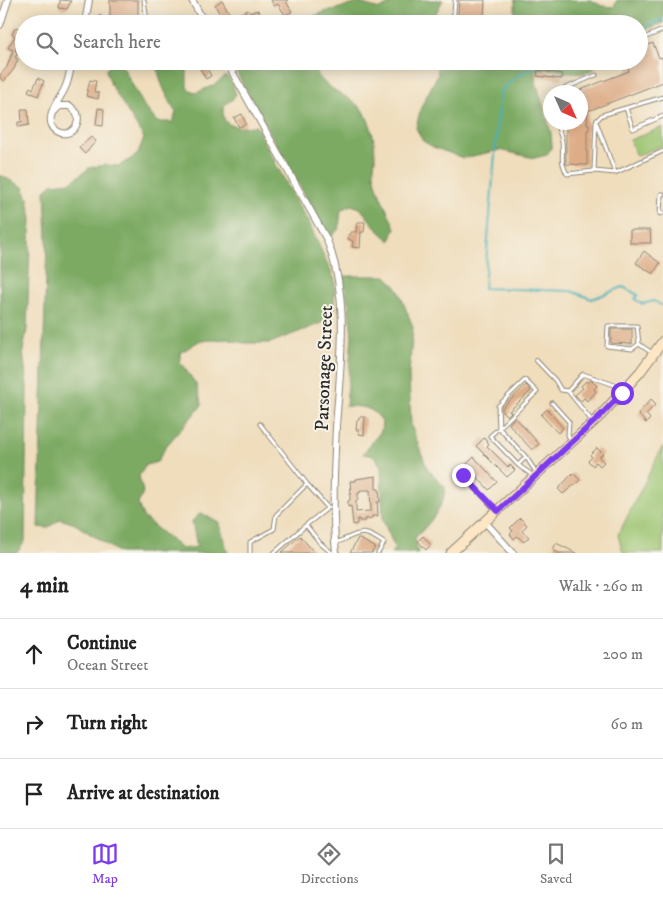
<!DOCTYPE html>
<html lang="en">
<head>
<meta charset="utf-8">
<style>
	:root { --surface:#fff; --page:#f2f2f2; --text:#222; --muted:#767676; --line:#e0e0e0; --accent:#7c3aed }
	body { margin:0; font-family:"IM FELL DW Pica",serif; background:var(--page); color:var(--text) }
	.compass { position:absolute; left:543px; top:85px; width:45px; height:45px; border-radius:50%; background:var(--surface); box-shadow:0 2px 12px #0003; rotate:135deg }
	.stop { position:absolute; width:15px; height:15px; margin:-11px; border:4px solid #7c3aed; border-radius:50%; background:#fff }
	.stop.end { background:#7c3aed; border-color:#fff; box-shadow:0 1px 5px #0008 }
	.list { margin:0; padding:0; list-style:none }
	h2 { display:flex; justify-content:space-between; align-items:center; height:65px; margin:0; padding:0 20px; font-size:21px }
	h2 small { font-size:16px; font-weight:400; color:var(--muted) }
	.list li { display:grid; grid-template-columns:32px 1fr auto; gap:15px; align-items:center; box-sizing:border-box; height:70px; padding:0 20px; border-top:1px solid var(--line) }
	.list b { display:block; font-size:19px; white-space:nowrap }
	.list p { margin:0; font-size:16px; white-space:nowrap; color:var(--muted) }
	.list em { font-size:16px; font-style:normal; color:var(--muted) }
	.icon { flex:none; width:28px; height:28px; fill:none; stroke:currentColor; stroke-width:2; stroke-linecap:round; stroke-linejoin:round }
	.map { position:relative; flex:none; width:663px; height:553px; overflow:hidden }
	.search { position:absolute; background:var(--surface); box-shadow:0 2px 12px #0003; left:15px; right:15px; top:15px; height:55px; display:flex; align-items:center; gap:12px; box-sizing:border-box; padding:0 18px; border-radius:28px; color:var(--muted); font-size:19px }
	.sheet { height:275px; background:var(--surface) }
	nav { display:flex; justify-content:space-around; align-items:center; box-sizing:border-box; height:70px; border-top:1px solid var(--line); background:var(--surface); font-size:14px; color:var(--muted) }
	nav a { display:grid; justify-items:center; gap:2px }
	nav .on { color:var(--accent) }
	.map>svg:first-child { display:block }
</style>
</head>
<body>
<div class="map">
<svg width="663" height="553" viewBox="0 0 663 553">
	<rect width="100%" height="100%" fill="#f7f3e8"/>
	<filter id="ink" filterUnits="userSpaceOnUse"><feTurbulence type="fractalNoise" baseFrequency=".02" numOctaves="2"/><feDisplacementMap in="SourceGraphic" scale="10" xChannelSelector="R" yChannelSelector="G"/><feConvolveMatrix kernelMatrix="1 2 1 2 8 2 1 2 1" color-interpolation-filters="sRGB"/></filter>
	<filter id="wash" filterUnits="userSpaceOnUse"><feTurbulence type="fractalNoise" baseFrequency=".0096" numOctaves="4" result="noise"/><feDisplacementMap in="SourceGraphic" scale="20" xChannelSelector="R" yChannelSelector="G"/><feGaussianBlur stdDeviation="1.12" result="paint"/><feColorMatrix in="noise" values="0 0 0 0 0 0 0 0 0 0 0 0 0 0 0 0 0 1.4 0 .05"/><feComposite in="paint" operator="in"/></filter>
	<g filter="url(#wash)">
		<rect width="100%" height="100%" fill="#efddbc"/>
		<path fill="#9cc572" stroke="#64784e" d="M663,127V145L636,156L630,140Z
			M663,446V553H623L618,535Z"/>
		<path fill="#7daa64" stroke="#546a48" d="M393,0H443L436,13L441,24H375L367,20L347,24H299L301,21L324,12L359,3L380,9L393,2Z
			M514,0H591L602,6L614,7L617,0H663V23L639,32V24H515V1Z
			M113,61L123,67L144,106L157,122H173L176,112C168,98 156,78 158,61H178L187,65V88L196,93L214,85L226,76L231,81L236,94L233,99L224,105C218,130 240,127 256,126L278,168L311,228L335,280L334,311L330,318L319,324L270,343H244L227,339L199,341L180,353V362L196,384L202,405L167,445L157,462L146,465L139,476L143,492L138,504L143,517L182,549L197,547L192,521L201,513L219,522L228,553H120L75,524L60,519L48,528L38,527L47,242L45,190L52,184L71,182L89,168L104,165L119,166L137,155L144,138L111,85L106,70Z
			M230,61H314C315,90 353,93 365,114C373,127 375,144 375,159C374,165 373,172 375,178C378,194 389,213 395,228L390,241L378,230L360,208L351,205L341,210L339,229L329,238Z
			M436,61H598V64C581,85 558,64 535,70V78L551,133L552,146L547,155L534,158L500,150L463,158L433,147L423,141L416,128L421,107L438,74Z
			M0,175L23,187L28,198L31,218L27,329L23,351L27,388L25,541L17,553H0Z
			M345,276H386L398,289L413,327L409,374L411,425L427,468L445,487C445,507 428,525 415,538L418,553H391L395,548L383,521L381,466L374,456L363,454L381,431L382,421C371,406 363,407 346,406L352,337L349,306L343,279Z"/>
		<g fill="none" stroke-linecap="round" stroke-linejoin="round">
			<path stroke="#40b1b8" stroke-width="2" d="M639,29L663,19
				M550,61C531,67 513,77 500,92L484,288L571,291L592,299L623,287L638,295L635,299L642,304L654,301L663,306"/>
		</g>
		<g id="blocks">
			<path fill="#dead88" fill-rule="evenodd" d="M60,0L71,1L67,9L59,8Z
				M110,0H138V17H110Z
				M222,0L232,18L248,10L250,13L258,10L261,17L253,21L252,18L240,23L239,21L233,24H225L215,5Z
				M271,0H288L286,1L292,12L285,15L278,4L274,6Z
				M459,0H485L484,17L458,15Z
				M100,15L112,24H93Z
				M16,27L23,31L15,51L18,53L15,58L18,59L14,69L4,81L0,78V75L7,67L13,50L8,48L15,36L12,34Z
				M653,43L659,58L662,57L663,61V82L588,111L587,124H589V130H587V165L566,164V122H580V90L629,71L626,61H639V48Z
				M204,62L211,76L206,79L198,65Z
				M538,70L562,74V79L537,76Z
				M38,78L44,81L38,96L28,91L30,87L33,89Z
				M90,80L96,81L94,92L99,93L98,99L86,96Z
				M98,108L104,109L103,126L96,125Z
				M21,109H28L29,125L18,127V122H22Z
				M242,114L246,124L239,127L234,118Z
				M91,137L96,141L85,154L79,148Z
				M357,222H365L364,232H361L360,248L352,247L353,241L348,239L349,234H351V232H356Z
				M630,230H650L651,243H630Z
				M644,251L660,263L653,274L636,263Z
				M611,329H632V344L611,343Z
				M591,380L597,386L594,389L596,392L587,401L584,398L581,401L575,395L583,388L581,386L586,381L588,383Z
				M526,385L531,391L509,411L511,412L507,416L502,411V408Z
				M651,399L656,404L646,414L650,419L646,423L638,414Z
				M547,409L563,428L558,433L541,415Z
				M359,417H365L364,435L359,434V430H356L357,420H359Z
				M515,417L539,444L532,450L509,424Z
				M484,438L489,444L487,446L508,467L510,465L515,470L507,477L476,446Z
				M597,448L603,454L599,457L604,462L600,466L596,462L593,466L588,461L592,457L590,455Z
				M474,457L497,482L489,490L466,465Z
				M573,473L580,480L563,494L558,489Z
				M376,476V489H379L380,502H377L378,516H372V518L365,519L366,521H359V519H357V524L353,525L351,506L348,507V501L350,500V494H351L350,481H356V479ZM360,490H370L371,511L356,512V500H358V493H360Z
				M520,518L527,525L522,531L529,537L524,542L517,536L514,539L510,534L513,531L510,528Z
				M300,536L315,553H281Z
				M423,536L431,545L426,550L418,541Z
				M358,538L375,547L372,553H350Z
				M556,543L576,553H558L553,550Z"/>
		</g>
	</g>
	<g filter="url(#ink)">
		<use href="#blocks" fill-opacity="0" stroke="#8d8474" stroke-width="1"/>
		<g fill="none" stroke-linecap="round" stroke-linejoin="round">
			<defs>
				<path id="lane" d="M452,20L489,24
					M143,24L146,14L144,0
					M450,24L454,13L455,0
					M639,40L663,30
					M560,92L566,88L596,75
					M663,97L602,115L596,121L594,171L615,173L663,151
					M626,108L633,129L663,116
					M558,122C557,133 562,134 562,142C564,158 559,158 567,174L594,171
					M597,124L615,172
					M663,194H661L660,214L663,213
					M639,344L637,326H608L607,346L632,349L639,344L652,353
					M536,360L555,380L561,390L568,391
					M525,380L537,392L499,428L498,406Z
					M552,403L569,422L568,435L571,442
					M592,421L568,391L583,374L623,388
					M260,424L307,484
					M518,465L526,457
					M463,475L497,511
					M532,475L518,465L490,436L499,428L526,457L536,472
					M306,525L329,507
					M336,543C360,533 361,527 384,543L378,553
					M250,553V542L274,529L276,515L307,484L328,508
					M274,553L306,525L320,543L332,553"/>
				<path id="street" d="M192,0L205,24
					M82,24L86,17L89,0
					M0,25L8,0
					M226,61L326,238C351,297 340,365 336,427C334,469 332,511 336,553
					M52,113L59,106H70L77,113C81,125 70,139 57,131C52,128 50,122 51,117C52,108 61,97 65,88C69,80 70,70 72,61
					M485,522L513,553"/>
				<path id="secondary" d="M451,553L600,416L640,372L663,341"/>
			</defs>
			<use href="#lane" stroke="#8d8474" stroke-width="5"/>
			<use href="#street" stroke="#8d8474" stroke-width="8"/>
			<use href="#secondary" stroke="#8d8474" stroke-width="11"/>
			<use href="#lane" stroke="#fff" stroke-width="3"/>
			<use href="#street" stroke="#fff" stroke-width="6"/>
			<use href="#secondary" stroke="#fce6c4" stroke-width="9"/>
		</g>
	</g>
	<g fill="none" stroke-linecap="round" stroke-linejoin="round" filter="url(#ink)">
		<path stroke="#7c3aed" stroke-width="6" d="M463,475L498,511L600,416L622,393"/>
	</g>
	<g text-anchor="middle" stroke-width="4" stroke-linejoin="round" paint-order="stroke">
		<g font-size="19" fill="#2b2b2b" stroke="#f7f3e8">
			<text transform="translate(323 368) rotate(-88)" y="7">Parsonage Street</text>
		</g>
	</g>
</svg>
<svg class="compass" viewBox="-18 -18 36 36"><path d="M0-13l5 13h-10z" fill="#e53935"/><path d="M0 13l5-13h-10z" fill="#767676"/></svg>
<div class="stop" style="left:622px;top:393px"></div>
<div class="stop end" style="left:463px;top:475px"></div>
<div class="search"><svg class="icon" aria-label="search" viewBox="0 0 24 24"><circle cx="10" cy="10" r="6"/><path d="M15 15l6 6"/></svg>Search here</div>
</div>
<section class="sheet">
<h2>4 min<small>Walk · 260 m</small></h2>
<ul class="list">
<li><svg class="icon" aria-label="ahead" viewBox="0 0 24 24"><path d="M12 20V5M6 11l6-6 6 6"/></svg><div><b>Continue</b><p>Ocean Street</p></div><em>200 m</em></li>
<li><svg class="icon" aria-label="right" viewBox="0 0 24 24"><path d="M7 20v-9h11M14 6l5 5-5 5"/></svg><div><b>Turn right</b></div><em>60 m</em></li>
<li><svg class="icon" aria-label="arrive" viewBox="0 0 24 24"><path d="M6 21V4h12l-3 4 3 4H6"/></svg><div><b>Arrive at destination</b></div></li>
</ul>
</section>
<nav>
<a class="on"><svg class="icon" aria-label="map" viewBox="0 0 24 24"><path d="M3 6l6-2 6 2 6-2v14l-6 2-6-2-6 2zM9 4v14M15 6v14"/></svg>Map</a>
<a><svg class="icon" aria-label="directions" viewBox="0 0 24 24"><path d="M12 3l9 9-9 9-9-9zM9 14v-3h6M13 9l2 2-2 2"/></svg>Directions</a>
<a><svg class="icon" aria-label="saved" viewBox="0 0 24 24"><path d="M7 4h10v16l-5-4-5 4z"/></svg>Saved</a>
</nav>
</body>
</html>
